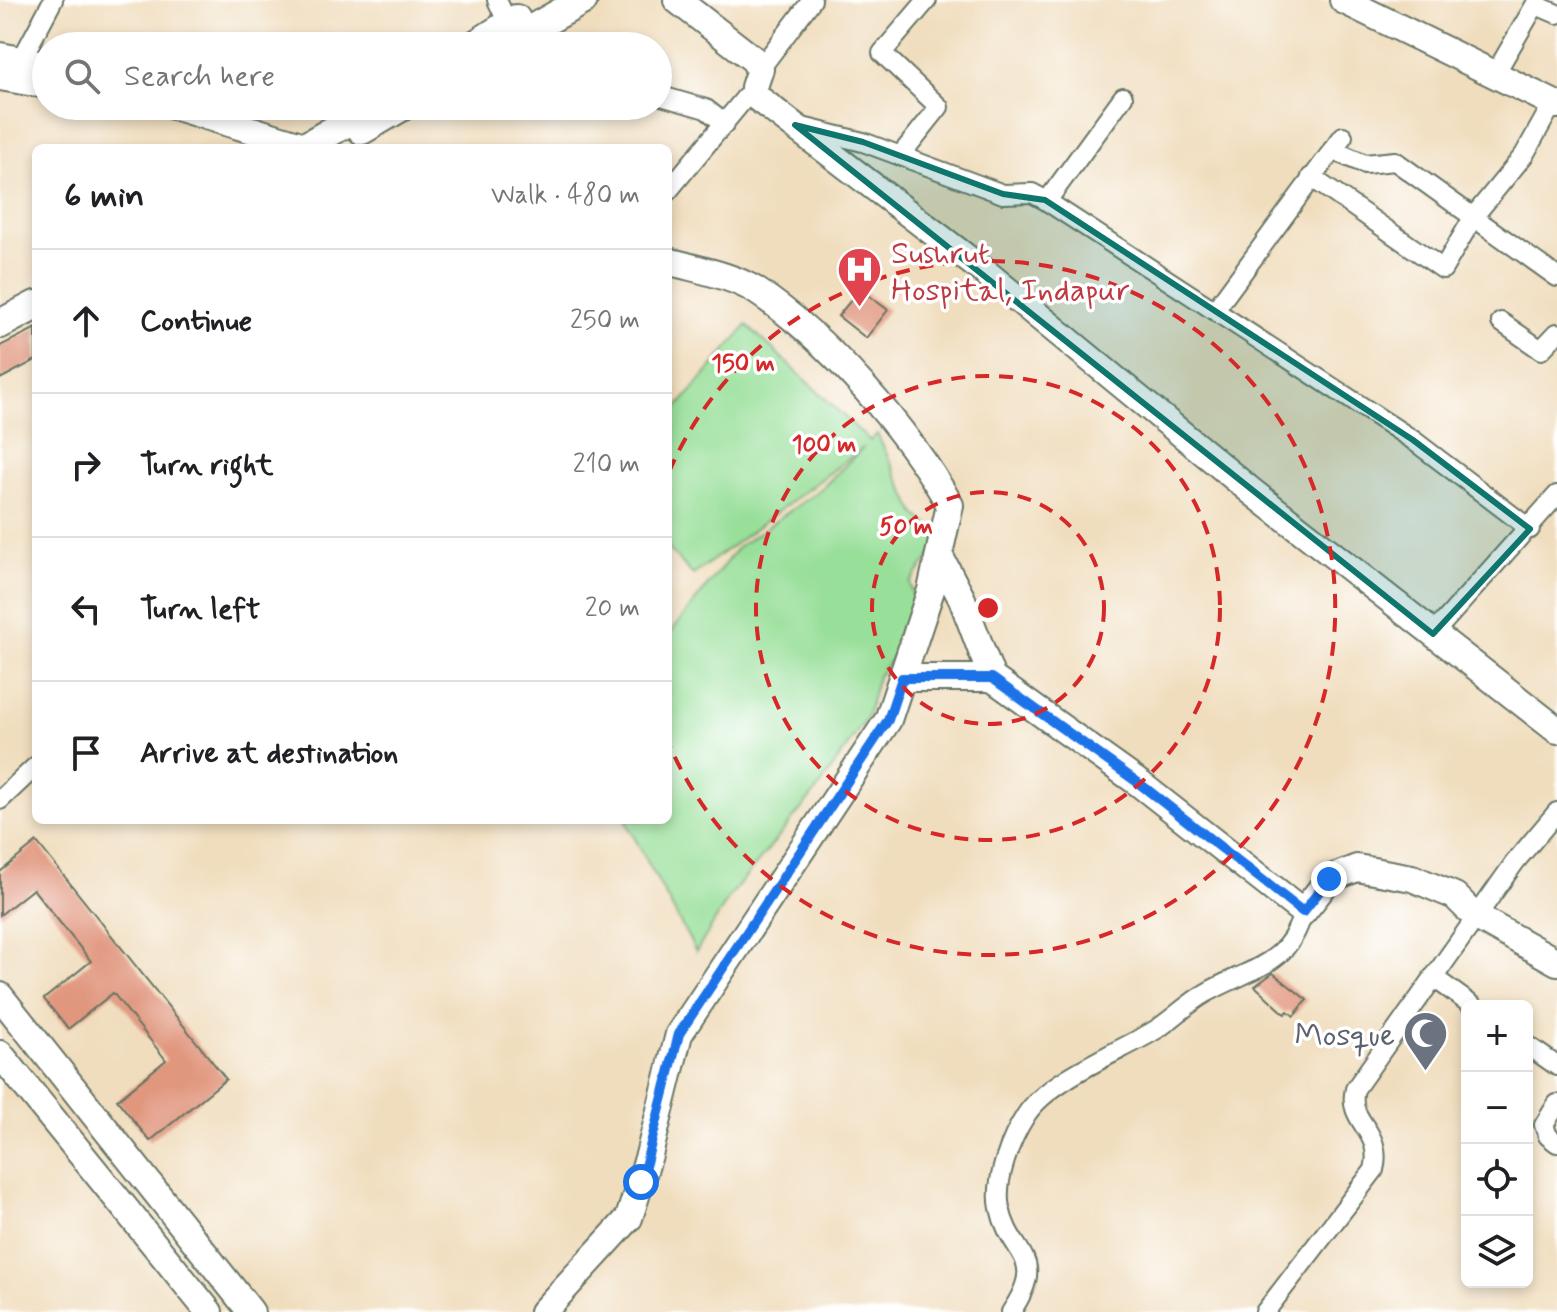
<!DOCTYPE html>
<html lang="en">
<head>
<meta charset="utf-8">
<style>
	:root { --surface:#fff; --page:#f6f6f6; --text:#202124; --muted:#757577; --line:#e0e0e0 }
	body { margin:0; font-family:Mynerve,sans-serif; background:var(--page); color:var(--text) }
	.controls { position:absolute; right:24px; bottom:24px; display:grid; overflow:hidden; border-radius:12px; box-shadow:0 4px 12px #0003 }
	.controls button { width:72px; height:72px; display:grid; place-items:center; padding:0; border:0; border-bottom:2px solid var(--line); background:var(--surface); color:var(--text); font:40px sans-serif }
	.stop { position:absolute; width:24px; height:24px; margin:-18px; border:6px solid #1a73e8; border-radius:50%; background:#fff }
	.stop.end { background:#1a73e8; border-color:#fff; box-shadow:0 2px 8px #0008 }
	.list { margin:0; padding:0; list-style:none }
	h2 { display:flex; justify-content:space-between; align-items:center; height:104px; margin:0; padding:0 32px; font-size:34px }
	h2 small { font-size:26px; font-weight:400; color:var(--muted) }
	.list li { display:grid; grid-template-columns:52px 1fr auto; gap:24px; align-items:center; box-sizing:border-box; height:144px; padding:0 32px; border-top:2px solid var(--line) }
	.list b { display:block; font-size:30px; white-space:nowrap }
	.list em { font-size:26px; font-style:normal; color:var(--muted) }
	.icon { flex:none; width:44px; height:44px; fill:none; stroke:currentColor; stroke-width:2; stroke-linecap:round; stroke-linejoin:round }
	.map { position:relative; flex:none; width:1557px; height:1312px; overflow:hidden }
	.search { position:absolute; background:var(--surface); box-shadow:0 4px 12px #0003; left:32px; top:32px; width:640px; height:88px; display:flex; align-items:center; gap:20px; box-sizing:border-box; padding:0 28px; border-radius:44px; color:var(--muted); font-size:30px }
	.panel { position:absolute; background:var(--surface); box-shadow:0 4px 12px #0003; left:32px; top:144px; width:640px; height:680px; border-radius:12px }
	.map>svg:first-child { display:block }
</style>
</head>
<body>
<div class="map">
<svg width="1557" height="1312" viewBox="0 0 1557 1312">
	<rect width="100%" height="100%" fill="#fff"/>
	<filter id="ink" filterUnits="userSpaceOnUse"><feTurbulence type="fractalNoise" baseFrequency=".0125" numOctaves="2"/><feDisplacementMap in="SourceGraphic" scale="16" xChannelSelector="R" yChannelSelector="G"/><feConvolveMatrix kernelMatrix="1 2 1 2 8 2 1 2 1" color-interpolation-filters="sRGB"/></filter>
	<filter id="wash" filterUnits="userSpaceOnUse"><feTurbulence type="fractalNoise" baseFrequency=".006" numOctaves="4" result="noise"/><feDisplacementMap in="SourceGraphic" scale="32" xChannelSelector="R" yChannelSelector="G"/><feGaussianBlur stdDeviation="1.8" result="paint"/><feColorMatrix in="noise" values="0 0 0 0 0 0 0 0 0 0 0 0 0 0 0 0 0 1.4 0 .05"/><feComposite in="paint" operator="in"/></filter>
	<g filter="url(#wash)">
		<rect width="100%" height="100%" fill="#f0ddbd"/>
		<path fill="#98df99" stroke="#5c8e66" stroke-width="2" d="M747,325L870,441L877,434L915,513L943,539L910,583L919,625L878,676L867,717L821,785L730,896L696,952L625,820H668V636L738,547L820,490L864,447L693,575L668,548V419Z"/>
		<g id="blocks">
			<path fill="#e1967e" d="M860,289L888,310L866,338L838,316Z
				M36,328V360L0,379V346Z
				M37,842L226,1079L150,1141L117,1100L166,1060L113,993L68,1029L44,999L91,961L33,889L0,915V872Z
				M1273,973L1307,1000L1294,1016L1288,1011L1285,1014L1255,986Z"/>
		</g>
	</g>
	<g filter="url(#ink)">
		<use href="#blocks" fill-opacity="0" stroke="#687564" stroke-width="2"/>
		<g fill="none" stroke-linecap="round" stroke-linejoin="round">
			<defs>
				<path id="street" d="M497,0L508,24L533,46
					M1536,5L1557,14
					M17,68L53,0
					M760,69L812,0
					M1495,74L1538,0
					M658,95L706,109L725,124
					M802,127L863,142L1003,194L1032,193L1045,200L1413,440L1530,529
					M1332,150L1365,164L1395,161L1557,277
					M900,156L939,107L882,53L927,0
					M1311,177L1443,269L1474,216L1524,155L1553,103
					M668,191L754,87
					M1047,201L1123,97
					M1215,310L1343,136
					M1501,322L1541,350L1557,333
					M1433,634L1557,495
					M0,800L36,766
					M1433,977L1473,1006
					M1527,1045L1557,1066
					M1557,1104L1544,1125L1548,1136L1557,1143
					M1011,1312C1049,1255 1010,1257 1000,1208C994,1181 1011,1138 1026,1115C1049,1079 1120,1052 1157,1029C1174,1018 1188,1003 1206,993C1249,968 1289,967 1303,912
					M1265,1312L1374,1170C1384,1129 1346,1123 1355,1089L1515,862L1557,812"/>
				<path id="secondary" d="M677,0L753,59L760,69L754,87L755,96L985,272L1251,491L1557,730
					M1343,0L1557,105
					M0,56L46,65
					M0,77L46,85
					M173,106L311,148
					M939,555L962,599L992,678
					M902,678H992L1140,784L1303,912L1329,879L1357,868L1412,878L1455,896L1475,916L1557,962
					M0,996L251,1312
					M0,1054L209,1312
					M543,1312L629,1218L649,1155L679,1034L888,720L931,590L950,505C908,430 827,337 755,290C731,275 695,269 668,261"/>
				<path id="primary" d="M473,46L516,19
					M502,46L583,0
					M362,130L403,106
					M303,148L375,106
					M0,324L36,305"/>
			</defs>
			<use href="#street" stroke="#687564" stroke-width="22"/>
			<use href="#secondary" stroke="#687564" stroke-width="30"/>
			<use href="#primary" stroke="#687564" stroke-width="32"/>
			<use href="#street" stroke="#fff" stroke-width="18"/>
			<use href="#secondary" stroke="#fff" stroke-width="26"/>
			<use href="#primary" stroke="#fff" stroke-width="28"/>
		</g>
	</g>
	<g fill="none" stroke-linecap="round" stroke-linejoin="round" filter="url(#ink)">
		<path stroke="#1a73e8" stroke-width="10" d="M641,1182L679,1034L888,720L902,678H992L1140,784L1303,912L1329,879"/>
	</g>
	<path fill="#0f766e" fill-opacity="0.2" stroke="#0f766e" stroke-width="6" stroke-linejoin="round" d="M795,125L863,142L1003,194L1045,200L1413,440L1530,529L1433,634Z"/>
	<g fill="none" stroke="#d62828" stroke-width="4" stroke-dasharray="14 10">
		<circle cx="988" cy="608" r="116"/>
		<circle cx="988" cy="608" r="232"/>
		<path d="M669 472A347 347 0 1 1 669 744"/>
	</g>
	<defs>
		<symbol id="hospital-pin" viewBox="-11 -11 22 30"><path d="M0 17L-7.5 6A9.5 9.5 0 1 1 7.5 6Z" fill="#e0444e" stroke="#fff"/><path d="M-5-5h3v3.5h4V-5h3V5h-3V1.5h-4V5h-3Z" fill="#fff"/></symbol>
		<symbol id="mosque-pin" viewBox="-11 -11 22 30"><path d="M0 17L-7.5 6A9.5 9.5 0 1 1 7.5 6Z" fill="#6b7280" stroke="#fff"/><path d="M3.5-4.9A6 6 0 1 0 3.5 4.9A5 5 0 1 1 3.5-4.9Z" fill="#fff"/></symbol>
	</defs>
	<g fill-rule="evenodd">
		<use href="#hospital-pin" x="834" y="244" width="51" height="69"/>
		<use href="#mosque-pin" x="1400" y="1008" width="51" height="69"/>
	</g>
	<g text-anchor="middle" stroke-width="7" stroke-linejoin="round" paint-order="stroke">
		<g font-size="32" fill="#be3a42" stroke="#fff" text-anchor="start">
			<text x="891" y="263">Sushrut<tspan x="891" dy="37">Hospital, Indapur</tspan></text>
		</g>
		<g font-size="32" fill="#5b616d" stroke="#fff" text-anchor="end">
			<text x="1395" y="1045">Mosque</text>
		</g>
	</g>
	<circle cx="988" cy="608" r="12" fill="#d62828" stroke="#fff" stroke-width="4"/>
	<g font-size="24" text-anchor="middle" font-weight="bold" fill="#d62828" stroke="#fff" stroke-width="7" stroke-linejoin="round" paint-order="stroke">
		<text x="743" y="371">150 m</text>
		<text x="824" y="452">100 m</text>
		<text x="906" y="534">50 m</text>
	</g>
</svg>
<div class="controls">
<button>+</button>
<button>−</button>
<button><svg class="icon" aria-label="locate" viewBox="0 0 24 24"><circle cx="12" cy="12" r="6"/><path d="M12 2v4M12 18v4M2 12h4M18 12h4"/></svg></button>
<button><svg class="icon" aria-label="layers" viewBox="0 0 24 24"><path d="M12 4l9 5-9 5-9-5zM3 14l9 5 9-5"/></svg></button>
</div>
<div class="stop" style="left:641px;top:1182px"></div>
<div class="stop end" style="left:1329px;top:879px"></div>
<div class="search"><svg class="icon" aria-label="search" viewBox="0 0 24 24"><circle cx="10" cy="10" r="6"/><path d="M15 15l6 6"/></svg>Search here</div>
<section class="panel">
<h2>6 min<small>Walk · 480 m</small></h2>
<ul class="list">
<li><svg class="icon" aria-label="ahead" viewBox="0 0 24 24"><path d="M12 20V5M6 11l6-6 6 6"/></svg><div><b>Continue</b></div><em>250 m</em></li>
<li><svg class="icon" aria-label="right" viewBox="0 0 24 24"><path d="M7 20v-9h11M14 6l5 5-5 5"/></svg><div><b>Turn right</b></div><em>210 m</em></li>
<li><svg class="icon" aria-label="left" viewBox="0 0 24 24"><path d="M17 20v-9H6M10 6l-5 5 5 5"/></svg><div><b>Turn left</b></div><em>20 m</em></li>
<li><svg class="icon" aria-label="arrive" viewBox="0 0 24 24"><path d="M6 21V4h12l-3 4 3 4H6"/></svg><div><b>Arrive at destination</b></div></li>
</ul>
</section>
</div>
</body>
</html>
